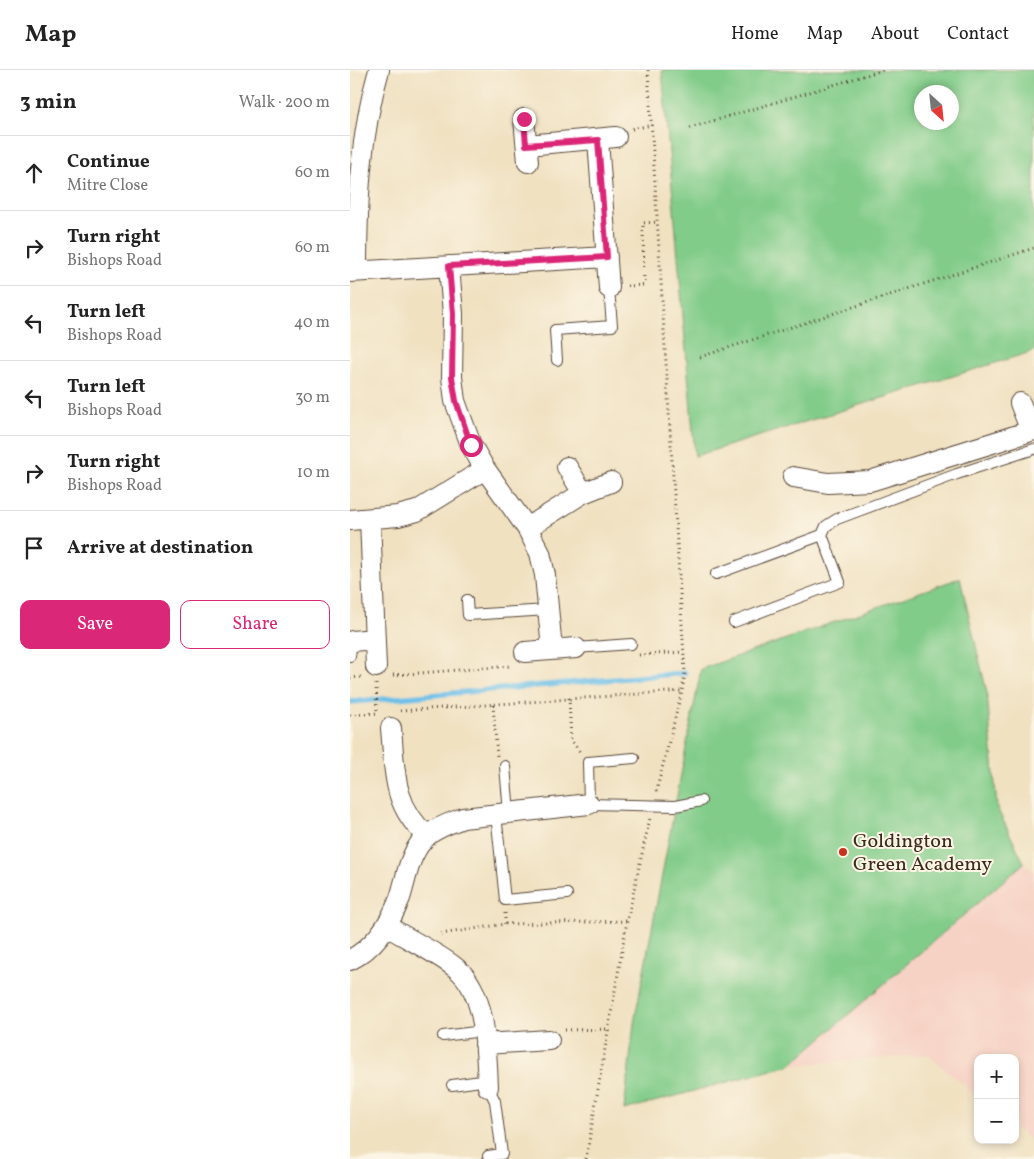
<!DOCTYPE html>
<html lang="en">
<head>
<meta charset="utf-8">
<style>
	:root { --surface:#fff; --page:#f2f2f2; --text:#222; --muted:#767676; --line:#e0e0e0; --accent:#db2777 }
	body { margin:0; font-family:Vollkorn,serif; background:var(--page); color:var(--text) }
	.controls { position:absolute; right:15px; bottom:15px; display:grid; overflow:hidden; border-radius:10px; box-shadow:0 2px 8px #0003 }
	.controls button { width:45px; height:45px; display:grid; place-items:center; padding:0; border:0; border-bottom:1px solid var(--line); background:var(--surface); color:var(--text); font:25px sans-serif }
	.compass { position:absolute; left:564px; top:15px; width:45px; height:45px; border-radius:50%; background:var(--surface); box-shadow:0 2px 8px #0003; rotate:153deg }
	.stop { position:absolute; width:15px; height:15px; margin:-11px; border:4px solid #db2777; border-radius:50%; background:#fff }
	.stop.end { background:#db2777; border-color:#fff; box-shadow:0 1px 5px #0008 }
	.list { margin:0; padding:0; list-style:none }
	h2 { display:flex; justify-content:space-between; align-items:center; height:65px; margin:0; padding:0 20px; font-size:21px }
	h2 small { font-size:16px; font-weight:400; color:var(--muted) }
	.list li { display:grid; grid-template-columns:32px 1fr auto; gap:15px; align-items:center; box-sizing:border-box; height:75px; padding:0 20px; border-top:1px solid var(--line) }
	.list b { display:block; font-size:19px; white-space:nowrap }
	.list p { margin:0; font-size:16px; white-space:nowrap; color:var(--muted) }
	.list em { font-size:16px; font-style:normal; color:var(--muted) }
	.actions { display:flex; gap:10px; padding:15px 20px }
	.actions a { flex:1; padding:11px 0; border:1px solid var(--accent); border-radius:10px; text-align:center; font-size:18px; color:var(--accent) }
	.actions .main { background:var(--accent); color:#fff }
	.icon { flex:none; width:28px; height:28px; fill:none; stroke:currentColor; stroke-width:2; stroke-linecap:round; stroke-linejoin:round }
	.map { position:relative; flex:none; width:684px; height:1089px; overflow:hidden }
	header { display:flex; align-items:center; gap:30px; box-sizing:border-box; height:70px; padding:0 25px; background:var(--surface); border-bottom:1px solid var(--line) }
	header strong { font-size:24px }
	nav { display:flex; gap:28px; margin-inline-start:auto; font-size:18px }
	main { display:flex }
	aside { flex:1; background:var(--surface) }
	.map>svg:first-child { display:block }
</style>
</head>
<body>
<header>
<strong>Map</strong>
<nav><a>Home</a><a>Map</a><a>About</a><a>Contact</a></nav>
</header>
<main>
<aside>
<h2>3 min<small>Walk · 200 m</small></h2>
<ul class="list">
<li><svg class="icon" aria-label="ahead" viewBox="0 0 24 24"><path d="M12 20V5M6 11l6-6 6 6"/></svg><div><b>Continue</b><p>Mitre Close</p></div><em>60 m</em></li>
<li><svg class="icon" aria-label="right" viewBox="0 0 24 24"><path d="M7 20v-9h11M14 6l5 5-5 5"/></svg><div><b>Turn right</b><p>Bishops Road</p></div><em>60 m</em></li>
<li><svg class="icon" aria-label="left" viewBox="0 0 24 24"><path d="M17 20v-9H6M10 6l-5 5 5 5"/></svg><div><b>Turn left</b><p>Bishops Road</p></div><em>40 m</em></li>
<li><svg class="icon" aria-label="left" viewBox="0 0 24 24"><path d="M17 20v-9H6M10 6l-5 5 5 5"/></svg><div><b>Turn left</b><p>Bishops Road</p></div><em>30 m</em></li>
<li><svg class="icon" aria-label="right" viewBox="0 0 24 24"><path d="M7 20v-9h11M14 6l5 5-5 5"/></svg><div><b>Turn right</b><p>Bishops Road</p></div><em>10 m</em></li>
<li><svg class="icon" aria-label="arrive" viewBox="0 0 24 24"><path d="M6 21V4h12l-3 4 3 4H6"/></svg><div><b>Arrive at destination</b></div></li>
</ul>
<div class="actions"><a class="main">Save</a><a>Share</a></div>
</aside>
<div class="map">
<svg width="684" height="1089" viewBox="0 0 684 1089">
	<rect width="100%" height="100%" fill="#fcf5e5"/>
	<filter id="ink" filterUnits="userSpaceOnUse"><feTurbulence type="fractalNoise" baseFrequency=".02" numOctaves="2"/><feDisplacementMap in="SourceGraphic" scale="10" xChannelSelector="R" yChannelSelector="G"/><feConvolveMatrix kernelMatrix="1 2 1 2 8 2 1 2 1" color-interpolation-filters="sRGB"/></filter>
	<filter id="wash" filterUnits="userSpaceOnUse"><feTurbulence type="fractalNoise" baseFrequency=".0096" numOctaves="4" result="noise"/><feDisplacementMap in="SourceGraphic" scale="20" xChannelSelector="R" yChannelSelector="G"/><feGaussianBlur stdDeviation="1.12" result="paint"/><feColorMatrix in="noise" values="0 0 0 0 0 0 0 0 0 0 0 0 0 0 0 0 0 1.4 0 .05"/><feComposite in="paint" operator="in"/></filter>
	<g filter="url(#wash)">
		<rect width="100%" height="100%" fill="#f0e1c1"/>
		<path fill="#f6d2c5" d="M610,508L637,623L647,738L674,793L684,803V1074L665,1058V988H628V1027L578,985L440,995L274,1040L284,953L351,599Z"/>
		<path fill="#81cc89" stroke="#5e7b54" fill-rule="evenodd" d="M312,0H684V281L345,386ZM572,22H602V52H572Z
			M610,508L637,623L647,738L674,793L440,995L274,1040L284,953L351,599Z"/>
		<g fill="none" stroke-linecap="round" stroke-linejoin="round">
			<path stroke="#6dc0e9" stroke-width="5.5" d="M0,632L335,603"/>
		</g>
	</g>
	<g filter="url(#ink)">
		<g fill="none" stroke-linecap="round" stroke-linejoin="round">
			<defs>
				<path id="lane" d="M207,290L205,260L262,256L259,218
					M366,504L472,465
					M117,530L118,545L198,540
					M384,552L490,512L472,465L476,456L487,449L607,404L684,379
					M226,578L281,574
					M0,586L2,571
					M284,688L238,692L239,734L325,736L351,731
					M155,696L159,743
					M146,744L155,830L217,824
					M93,966L133,961
					M102,1015L138,1010
					M138,1017L145,1031L152,1084L138,1086"/>
				<path id="street" d="M174,49L178,92
					M248,70L259,218
					M177,75L266,67
					M99,196L103,244L102,307L105,331L121,375L135,399L177,458L190,483L195,505L202,580
					M7,201C7,134 10,65 29,0
					M0,202L257,187
					M670,333L681,361
					M217,397L233,423
					M443,407L478,413L520,411L684,360
					M20,449L26,597
					M0,450L48,446L67,441L135,399
					M177,458L233,423L261,412
					M2,571L24,569
					M175,582L226,578
					M41,658C45,701 42,735 77,766
					M37,856C59,870 86,882 106,898C137,922 136,981 138,1017
					M0,890C25,877 40,854 50,828C57,807 59,781 78,765C88,757 100,753 113,748L239,734
					M135,974L199,970"/>
			</defs>
			<use href="#lane" stroke="#564536" stroke-width="12"/>
			<use href="#street" stroke="#564536" stroke-width="22"/>
			<path stroke="#564536" stroke-width="3" stroke-dasharray="1 4" stroke-linecap="butt" d="M298,0L335,603L332,621L306,722
				M340,58L533,0
				M282,59L302,55
				M277,216L294,215L293,153L308,152
				M350,287L684,178
				M289,585L334,582
				M43,605L161,596
				M0,608L12,607
				M26,614L27,643
				M219,628L221,670L230,682
				M143,635L147,686
				M50,641L332,621
				M0,645L29,643
				M155,854V842
				M91,864L155,854L277,851
				M215,960L258,959
				M236,1089L277,851L300,748"/>
			<use href="#lane" stroke="#fff" stroke-width="10"/>
			<use href="#street" stroke="#fff" stroke-width="20"/>
		</g>
	</g>
	<g fill="none" stroke-linecap="round" stroke-linejoin="round" filter="url(#ink)">
		<path stroke="#db2777" stroke-width="6" d="M121,375L106,331L102,307L103,244L99,196L257,187L248,70L176,75L174,49"/>
	</g>
	<circle fill="#c8321e" stroke="#fcf5e5" stroke-width="2" cx="493" cy="782" r="5"/>
	<g text-anchor="middle" stroke-width="4" stroke-linejoin="round" paint-order="stroke">
		<g font-size="20" fill="#3b2a1e" stroke="#fcf5e5" text-anchor="start">
			<text x="503" y="777">Goldington<tspan x="503" dy="23">Green Academy</tspan></text>
		</g>
	</g>
</svg>
<div class="controls">
<button>+</button>
<button>−</button>
</div>
<svg class="compass" viewBox="-18 -18 36 36"><path d="M0-13l5 13h-10z" fill="#e53935"/><path d="M0 13l5-13h-10z" fill="#767676"/></svg>
<div class="stop" style="left:121px;top:375px"></div>
<div class="stop end" style="left:174px;top:49px"></div>
</div>
</main>
</body>
</html>
